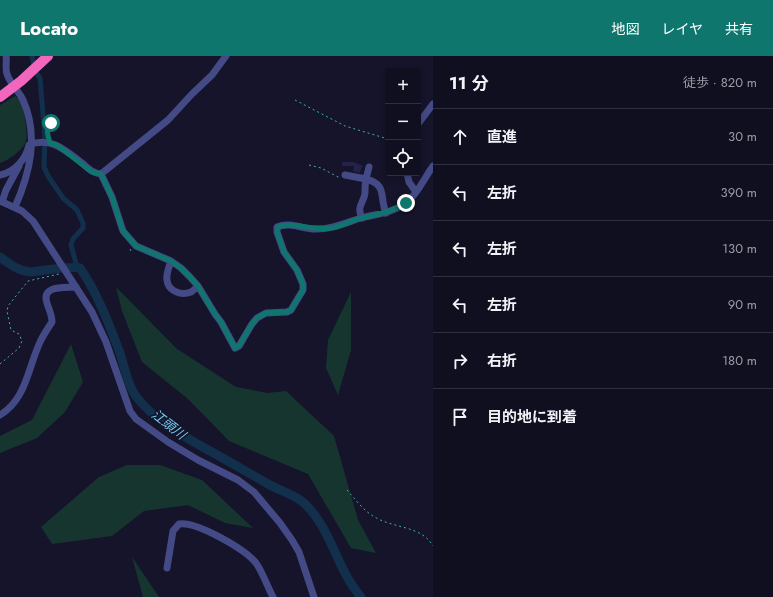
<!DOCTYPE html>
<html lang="ja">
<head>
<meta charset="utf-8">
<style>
	:root { --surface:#100f20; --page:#191829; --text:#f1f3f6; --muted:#9c9ca5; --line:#302f3e; --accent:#0f766e }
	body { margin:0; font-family:Jost,"Noto Sans JP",sans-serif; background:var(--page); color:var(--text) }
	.controls { position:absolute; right:12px; top:12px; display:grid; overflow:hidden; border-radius:4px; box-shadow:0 2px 6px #0003 }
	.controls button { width:36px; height:36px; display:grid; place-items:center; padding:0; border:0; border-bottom:1px solid var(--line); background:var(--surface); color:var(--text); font:20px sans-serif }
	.stop { position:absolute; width:12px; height:12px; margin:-9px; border:3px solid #0f766e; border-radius:50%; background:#fff }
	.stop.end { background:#0f766e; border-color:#fff; box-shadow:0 1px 4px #0008 }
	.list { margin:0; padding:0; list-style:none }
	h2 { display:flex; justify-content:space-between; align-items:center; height:52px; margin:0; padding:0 16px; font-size:17px }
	h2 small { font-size:13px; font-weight:400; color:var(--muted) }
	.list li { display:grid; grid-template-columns:26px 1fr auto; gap:12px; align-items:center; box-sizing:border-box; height:56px; padding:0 16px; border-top:1px solid var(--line) }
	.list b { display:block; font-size:15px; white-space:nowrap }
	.list em { font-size:13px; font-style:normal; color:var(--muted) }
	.icon { flex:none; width:22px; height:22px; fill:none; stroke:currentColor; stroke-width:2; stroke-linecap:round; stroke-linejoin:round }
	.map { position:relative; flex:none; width:433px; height:541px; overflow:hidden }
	header { display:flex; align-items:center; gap:24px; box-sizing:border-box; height:56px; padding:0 20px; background:var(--accent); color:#fff }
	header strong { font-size:19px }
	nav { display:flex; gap:22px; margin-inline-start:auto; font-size:14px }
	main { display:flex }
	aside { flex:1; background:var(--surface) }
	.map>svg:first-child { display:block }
</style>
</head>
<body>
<header>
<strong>Locato</strong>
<nav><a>地図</a><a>レイヤ</a><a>共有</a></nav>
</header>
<main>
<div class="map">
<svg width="433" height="541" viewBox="0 0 433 541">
	<rect width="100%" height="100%" fill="#15142b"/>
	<path fill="#17352f" d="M15,40C17,42 18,42 20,44C24,51 29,81 25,88C21,95 7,105 0,107V49Z
		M116,231L177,293L236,331L267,337L286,335L334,380L358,464L376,497L351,492L308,418L229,385L188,343L142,306L122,255Z
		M351,236V294L338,339L326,312L328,284Z
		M71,288L83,326L65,356L37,382L0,397V380L32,364Z
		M127,409H160L202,424L253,472L225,467L188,449L144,455L112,480L52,488L41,471L99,421Z
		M132,501L159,541H143Z"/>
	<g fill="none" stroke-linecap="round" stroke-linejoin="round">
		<path stroke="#12304b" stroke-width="5" d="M32,0L35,15L40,22L45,82L44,111L48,120L63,142L77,154L83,167V172L73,183L71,189L77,211"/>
		<path stroke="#12304b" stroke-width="9" d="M0,201C11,209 18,215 31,216C41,215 73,209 80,212C98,238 109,268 120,297C125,313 128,332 139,344C158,367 185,381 210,395C230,406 249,417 268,428C280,435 295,438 305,448C332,474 337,514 361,541"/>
	</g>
	<path fill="#24224a" d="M342,106H353L364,110H362L360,117L353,115L354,110H342Z"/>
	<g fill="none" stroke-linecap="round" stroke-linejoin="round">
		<path stroke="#3cb59c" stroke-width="1" stroke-dasharray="2 3" stroke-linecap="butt" d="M295,44L345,70L388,83
			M48,80C47,75 47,71 51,67
			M309,109L321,112L338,121H340
			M130,193L132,197
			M0,308L19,292L22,285L19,278L11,274L7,255L8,250L28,225L59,218
			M347,434C355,443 363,454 373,460C393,473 421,469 433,490"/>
		<path stroke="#434a86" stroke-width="7" d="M6,0C7,6 5,13 7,18C10,28 19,35 23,44C39,80 30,117 15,151
			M418,68L433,48
			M407,117L409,126L416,136
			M101,118L112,141L123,175L136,190L171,205L181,212L190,221L198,230L215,258L221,266L235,292L239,290L252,268L257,262L266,257L287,256L291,254L303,234V228L297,214L284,196L277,176V171C289,166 301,172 313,173C330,174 345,167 361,162C377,158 392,157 406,147C418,138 424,122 433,110
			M0,119C15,116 26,103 29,89C51,80 66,95 82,107C88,112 92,117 101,118L168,64L192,38L212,19L226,0
			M345,119L366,123L369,111
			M0,145L22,155L33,165L92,256L106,286L130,355L136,363L168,386L198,404L238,424L254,436L280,467L292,484L299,496L314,541
			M2,146L6,134L19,110
			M362,162C356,150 364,147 365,137C365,132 365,128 366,123C388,129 379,141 386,157
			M171,205C169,211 166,217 167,224C168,235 181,240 191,236C193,235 196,232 198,230
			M0,359C27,343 28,310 41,284C44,278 48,272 52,266C52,259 49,254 47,247C41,229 64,232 76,231
			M167,512L173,475L179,468C196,465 245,493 256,507C263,517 267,530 273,541"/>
		<path stroke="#f266bd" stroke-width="10" d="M0,41L21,25L48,0"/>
	</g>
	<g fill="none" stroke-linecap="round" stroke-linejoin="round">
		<path stroke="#0f766e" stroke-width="5" d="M51,67C45,72 48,80 50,87L57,89L92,116L101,118L112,141L123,175L136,190L171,205L181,212L190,221L198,230L215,258L221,266L235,292L239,290L252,268L257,262L266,257L287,256L291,254L303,234V228L297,214L284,196L277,176L278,171C290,165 313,175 330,172C341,171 351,164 362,162C379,158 391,156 406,147"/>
	</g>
	<g text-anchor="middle" stroke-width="3.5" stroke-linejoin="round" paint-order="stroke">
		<g font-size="13" font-style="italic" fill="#78ccf3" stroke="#15142b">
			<text transform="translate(169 368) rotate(38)" y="5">江頭川</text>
		</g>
	</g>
</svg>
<div class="controls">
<button>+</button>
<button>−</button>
<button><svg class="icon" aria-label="locate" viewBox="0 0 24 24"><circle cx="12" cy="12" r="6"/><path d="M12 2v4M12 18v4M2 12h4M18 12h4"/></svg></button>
</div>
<div class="stop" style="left:51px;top:67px"></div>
<div class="stop end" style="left:406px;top:147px"></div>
</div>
<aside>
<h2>11 分<small>徒歩 · 820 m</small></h2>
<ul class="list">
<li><svg class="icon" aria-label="ahead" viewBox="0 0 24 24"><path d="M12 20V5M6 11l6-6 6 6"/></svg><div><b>直進</b></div><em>30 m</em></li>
<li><svg class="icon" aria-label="left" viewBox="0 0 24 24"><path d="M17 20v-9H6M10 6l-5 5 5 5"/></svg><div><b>左折</b></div><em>390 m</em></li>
<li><svg class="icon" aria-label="left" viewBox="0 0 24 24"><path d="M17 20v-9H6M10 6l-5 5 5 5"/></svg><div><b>左折</b></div><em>130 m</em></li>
<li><svg class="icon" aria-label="left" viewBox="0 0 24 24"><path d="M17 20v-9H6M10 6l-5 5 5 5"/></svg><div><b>左折</b></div><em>90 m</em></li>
<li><svg class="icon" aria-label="right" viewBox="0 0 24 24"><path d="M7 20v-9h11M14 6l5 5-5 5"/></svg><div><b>右折</b></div><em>180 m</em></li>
<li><svg class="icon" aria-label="arrive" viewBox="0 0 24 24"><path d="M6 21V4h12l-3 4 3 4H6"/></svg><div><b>目的地に到着</b></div></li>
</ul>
</aside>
</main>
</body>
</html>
